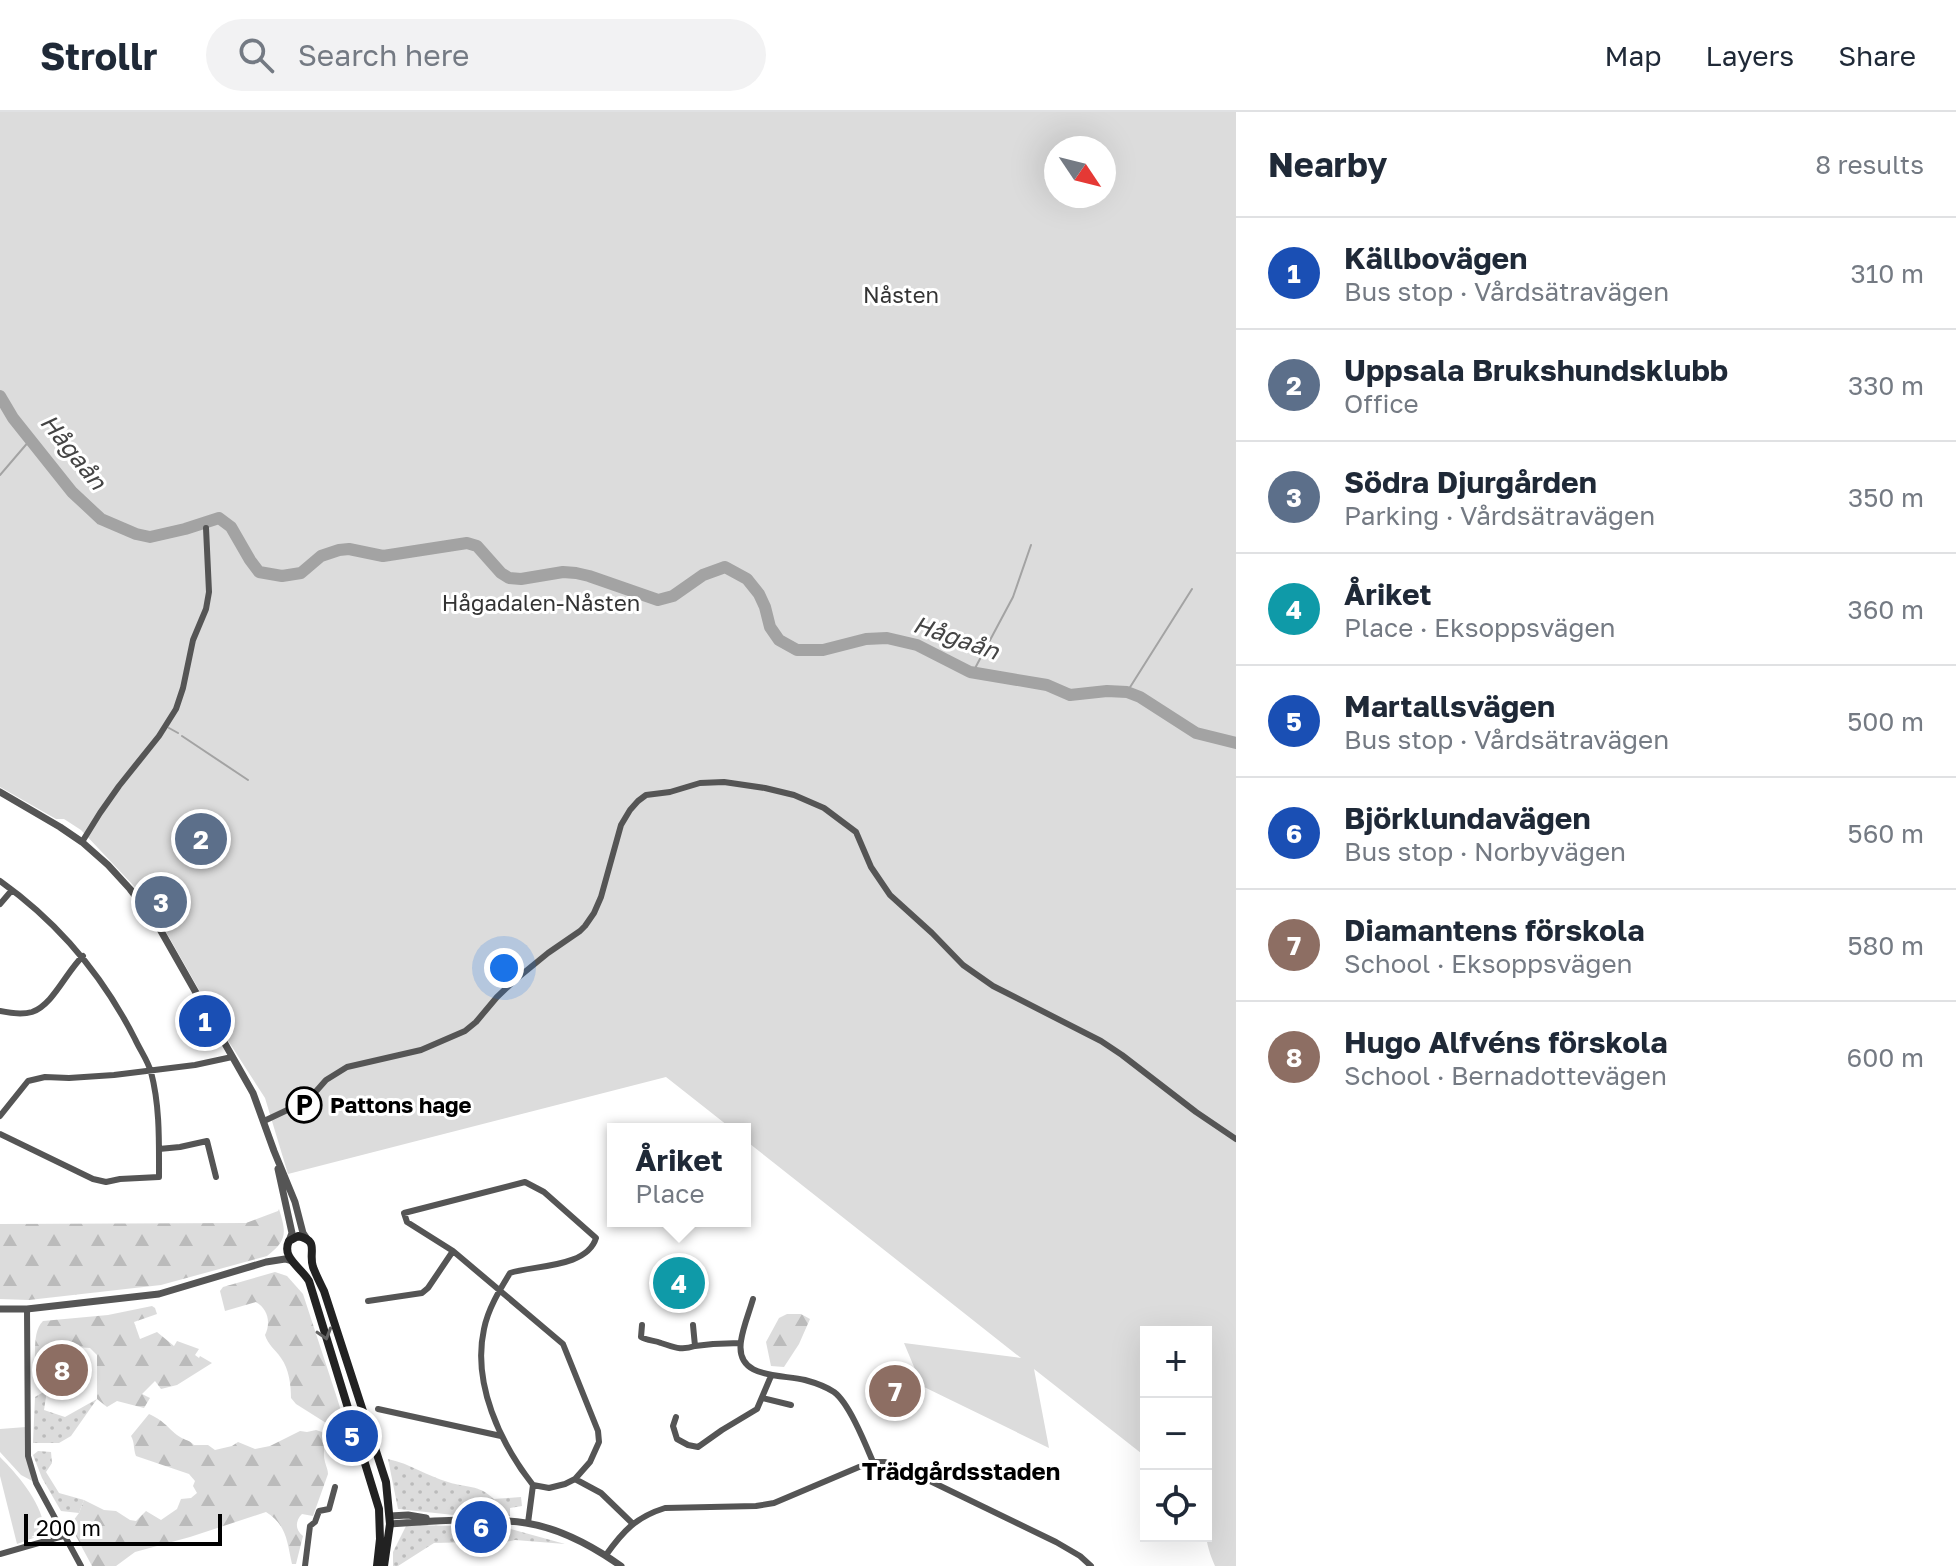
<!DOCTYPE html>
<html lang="en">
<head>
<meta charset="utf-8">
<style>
	:root { --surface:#fff; --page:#f2f2f3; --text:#1f2937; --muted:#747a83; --line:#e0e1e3; --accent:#000 }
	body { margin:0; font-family:"Golos Text",sans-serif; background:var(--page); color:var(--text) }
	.controls { position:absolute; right:24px; bottom:24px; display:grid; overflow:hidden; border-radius:0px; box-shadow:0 8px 32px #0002 }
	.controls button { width:72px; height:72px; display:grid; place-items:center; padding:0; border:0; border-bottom:2px solid var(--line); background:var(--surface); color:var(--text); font:40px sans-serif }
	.compass { position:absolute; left:1044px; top:24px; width:72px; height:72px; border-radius:50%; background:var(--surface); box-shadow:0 8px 32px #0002; rotate:125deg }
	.scale { position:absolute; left:24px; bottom:20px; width:198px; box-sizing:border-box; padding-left:8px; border:4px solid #000; border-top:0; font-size:22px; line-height:28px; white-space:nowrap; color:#000; -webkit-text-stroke:6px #fff; paint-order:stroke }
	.you { position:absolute; left:504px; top:856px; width:28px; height:28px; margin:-20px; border:6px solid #fff; border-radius:50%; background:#1a73e8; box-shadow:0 0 0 12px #1a73e833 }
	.badge { display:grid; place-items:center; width:52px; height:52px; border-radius:50%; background:var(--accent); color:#fff; font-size:26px; font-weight:700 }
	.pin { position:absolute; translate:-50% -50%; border:4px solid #fff; box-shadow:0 2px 8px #0006 }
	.popup { position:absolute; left:607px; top:1011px; width:144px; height:104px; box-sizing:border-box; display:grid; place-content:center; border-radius:0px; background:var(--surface); filter:drop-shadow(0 2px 6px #0005); font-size:26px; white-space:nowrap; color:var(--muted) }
	.popup b { font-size:30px; color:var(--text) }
	.popup::after { content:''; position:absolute; left:50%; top:100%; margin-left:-16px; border:16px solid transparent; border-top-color:var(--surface) }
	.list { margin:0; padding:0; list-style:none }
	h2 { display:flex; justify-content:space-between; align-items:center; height:104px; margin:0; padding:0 32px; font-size:34px }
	h2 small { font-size:26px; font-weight:400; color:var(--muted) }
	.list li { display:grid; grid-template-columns:52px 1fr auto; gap:24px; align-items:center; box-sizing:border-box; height:112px; padding:0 32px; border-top:2px solid var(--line) }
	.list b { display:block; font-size:30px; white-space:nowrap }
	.list p { margin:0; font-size:26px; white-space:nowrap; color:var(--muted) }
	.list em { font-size:26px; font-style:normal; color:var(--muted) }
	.icon { flex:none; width:44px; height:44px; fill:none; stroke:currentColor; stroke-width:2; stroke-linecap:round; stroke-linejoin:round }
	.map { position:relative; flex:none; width:1236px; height:1454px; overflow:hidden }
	header { display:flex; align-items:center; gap:48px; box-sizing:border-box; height:112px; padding:0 40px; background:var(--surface); border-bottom:2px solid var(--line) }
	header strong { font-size:38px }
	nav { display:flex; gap:44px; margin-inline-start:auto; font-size:28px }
	.search { width:560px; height:72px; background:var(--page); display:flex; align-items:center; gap:20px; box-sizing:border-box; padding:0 28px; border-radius:44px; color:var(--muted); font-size:30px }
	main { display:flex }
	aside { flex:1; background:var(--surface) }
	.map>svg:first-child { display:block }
</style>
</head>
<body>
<header>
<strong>Strollr</strong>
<div class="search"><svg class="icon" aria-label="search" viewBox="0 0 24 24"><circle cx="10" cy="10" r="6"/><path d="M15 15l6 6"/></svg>Search here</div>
<nav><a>Map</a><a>Layers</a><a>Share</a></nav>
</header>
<main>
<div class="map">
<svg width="1236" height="1454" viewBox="0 0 1236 1454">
	<defs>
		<pattern id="grass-dots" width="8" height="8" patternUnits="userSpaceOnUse" patternTransform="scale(2)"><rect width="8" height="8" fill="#dcdcdc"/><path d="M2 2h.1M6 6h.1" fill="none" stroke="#bbb" stroke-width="1.8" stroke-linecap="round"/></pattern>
		<pattern id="forest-firs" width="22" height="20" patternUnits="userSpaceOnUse" patternTransform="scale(2)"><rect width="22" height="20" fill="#dcdcdc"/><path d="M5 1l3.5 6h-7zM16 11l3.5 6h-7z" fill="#bbb"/></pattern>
	</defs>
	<rect width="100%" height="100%" fill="#fff"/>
	<path fill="url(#grass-dots)" d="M47,1278L44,1298L65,1305L97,1287L71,1324L59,1331H33L35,1285Z
		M38,1339L51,1340L52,1351L46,1360L59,1381L84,1388L79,1401L61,1399L42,1366L33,1343Z
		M388,1347C411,1352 427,1364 448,1370C469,1377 476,1371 494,1387L521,1385L522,1394L510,1396V1404H463L398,1397Z
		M409,1413L503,1415L565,1432L515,1428L479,1436L475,1430L434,1431L398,1454H393V1440L406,1414Z"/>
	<path fill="url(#forest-firs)" d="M279,1097C286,1120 288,1128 267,1144L161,1173L29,1188L0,1187V1112L246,1111L278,1099Z
		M275,1160L287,1164L303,1182L337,1286L342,1302L343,1315L334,1316L296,1292L291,1286C291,1273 289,1257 281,1246C275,1237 268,1233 265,1223C271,1211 268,1197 256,1190L225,1199L220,1179L223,1175Z
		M152,1194L155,1196L157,1202L134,1210L140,1227L157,1220L174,1234L177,1229L199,1237L195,1243L199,1246L200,1244L212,1251L177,1273L161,1277L155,1269L142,1282L150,1286L144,1296L117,1289L107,1295L97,1287V1243L90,1236L51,1233L50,1259L35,1258C36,1242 32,1220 43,1209L108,1203Z
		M787,1202H801L810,1207L799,1232L784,1255L771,1254L766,1230L779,1206Z
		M149,1302C164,1309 165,1313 177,1323C183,1328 188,1327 194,1333H208L215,1338L232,1334L238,1330L255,1337L270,1334L300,1319L307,1320L316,1318L322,1320C327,1330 322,1340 325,1350C326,1354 328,1358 328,1362L313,1404L302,1402C295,1409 295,1418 303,1424L296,1452H292C287,1430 287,1413 266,1400L190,1425L135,1440L116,1454H92L70,1413L79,1401L84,1388L104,1398L116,1399L130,1408L136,1409L146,1399L161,1408L177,1397L181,1387L191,1386L197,1381L193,1374L195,1369L189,1362L136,1344C133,1336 135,1331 131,1324Z"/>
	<path fill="#dcdcdc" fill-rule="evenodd" d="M0,0H1236V1454H1215C1207,1435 1201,1417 1212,1397L1206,1392V1220H1146V1345L1034,1257L1049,1336L922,1274L904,1231L1021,1246L745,1028V1017H732L666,965L288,1062L265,986L227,927L149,790L81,718L64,707H56L0,675ZM1056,36H1104V84H1056Z
		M26,1315L27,1328L36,1371L21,1363L0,1340V1317Z
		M0,1345C18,1363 46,1395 44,1422L17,1432L0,1364Z"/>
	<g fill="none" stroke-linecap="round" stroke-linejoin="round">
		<path stroke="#a3a3a3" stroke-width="2" d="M0,363L30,328
			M973,560L1013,485L1031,433
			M1127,580L1192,477
			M169,616L178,621
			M182,624L248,668"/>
		<path stroke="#a3a3a3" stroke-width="12" d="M0,284L13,306L72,380L101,407L136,422L150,425L185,417L219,406L231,415L250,448L259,460L282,464L301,461L321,444L339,438L349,437L383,444L467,431L477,434L501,461L509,466L521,467L563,460L576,461L589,464L658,488L673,484L703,463L725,455L747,467L759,482L765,495L770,515L779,528L797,538H823L866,527L887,526L917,533L970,560L1047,573L1070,583L1107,579L1127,580L1140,585L1196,621L1236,631"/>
		<path stroke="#555" stroke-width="6" d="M82,730L100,701L119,674L159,624L176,597L183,576L193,528L206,497L209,480L206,416
			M0,769C59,811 102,862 135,927C140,938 148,949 151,960C160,994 159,1030 159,1065L120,1067L106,1070L93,1067L0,1022
			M0,792L12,778
			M0,899C9,901 22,903 32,900C53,893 66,860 83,844
			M0,1004L28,969L45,965L69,966L114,963L195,953L232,945
			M264,1009L298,993L311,985L326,968L347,955L421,938L465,919L476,910L497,885L515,868L548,841L580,819L585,814L594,801L601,785L621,713L630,698L638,689L646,683L670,680L700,671L724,670L765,676L794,683L824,696L856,720L871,755L890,783L932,821L963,853L993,874L1101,929L1122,943L1196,1000L1236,1027
			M159,1037L180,1035L207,1029L216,1065
			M753,1187C749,1201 743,1215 741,1229C735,1268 782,1262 805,1268C816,1271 825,1274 834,1280C849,1291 865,1331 873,1350
			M368,1189L422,1181L428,1176L453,1139
			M27,1197L28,1344L36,1371L81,1454
			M642,1213L641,1225C648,1229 654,1228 661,1231C674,1235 681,1239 695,1234
			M693,1213L695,1234L713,1232L740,1231
			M762,1286L791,1293
			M378,1297L501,1324
			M676,1305L673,1314L677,1327L688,1333L698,1335L722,1318L757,1297L771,1264
			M575,1367L601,1381L633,1412
			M528,1411L533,1373L549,1376L565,1372L575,1367L590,1350L599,1330L598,1319L563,1232L453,1139L407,1110L404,1101L525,1070L544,1080L596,1126C587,1156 534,1153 510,1161C499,1179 488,1197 484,1217C472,1271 500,1331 533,1373
			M0,1442L63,1424
			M606,1443C623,1419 636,1405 665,1396L756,1394L774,1391L859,1355L873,1350H885L930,1369L1056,1430L1080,1444L1091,1454
			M305,1454L310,1414L315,1410L319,1399L329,1397L335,1375"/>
		<path stroke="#555" stroke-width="7" d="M0,680L60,715L82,730L108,753L130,777L157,812L253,981L274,1039L295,1090L303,1121L307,1127
			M278,1057L292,1121L289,1129
			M0,1197H27L159,1182L266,1150L285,1147L292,1149
			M390,1404L408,1403L426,1406
			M390,1412C433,1409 483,1405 526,1411C559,1416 594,1435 621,1454"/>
		<path stroke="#222" stroke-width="8" d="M377,1454L380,1427L379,1397L309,1169C301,1155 281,1146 289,1129L298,1124C320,1129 308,1140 313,1155C316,1163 320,1171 324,1179L386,1370L390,1412L384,1454"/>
	</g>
	<defs><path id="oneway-chevron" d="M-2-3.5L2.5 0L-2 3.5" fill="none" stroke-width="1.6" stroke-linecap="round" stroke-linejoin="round" transform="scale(2)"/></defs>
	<use stroke="#646464" href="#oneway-chevron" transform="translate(325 1222) rotate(73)"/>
	<defs>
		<symbol id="parking-ring" viewBox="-11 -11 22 22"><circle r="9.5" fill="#fff" stroke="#000" stroke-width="1.5"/><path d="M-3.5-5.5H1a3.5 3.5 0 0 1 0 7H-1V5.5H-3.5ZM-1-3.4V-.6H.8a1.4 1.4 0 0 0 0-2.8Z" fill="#000"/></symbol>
	</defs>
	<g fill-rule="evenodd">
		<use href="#parking-ring" x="284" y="973" width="40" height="40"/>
	</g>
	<g text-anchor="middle" stroke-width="6" stroke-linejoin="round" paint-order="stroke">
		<g font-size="22" fill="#333" stroke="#fff">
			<text x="901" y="191">Nåsten</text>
			<text x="541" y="499">Hågadalen-Nåsten</text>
		</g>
		<g font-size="22" font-weight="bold" fill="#000" stroke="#fff" text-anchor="start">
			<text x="330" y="1001">Pattons hage</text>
		</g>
		<g font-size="24" font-style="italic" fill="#444" stroke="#fff">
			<text transform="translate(73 340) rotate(51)" y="8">Hågaån</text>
			<text transform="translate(956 526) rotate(19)" y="8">Hågaån</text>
		</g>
		<g font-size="24" font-weight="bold" fill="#000" stroke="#fff">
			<text x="961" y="1368">Trädgårdsstaden</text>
		</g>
	</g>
</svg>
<div class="controls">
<button>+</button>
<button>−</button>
<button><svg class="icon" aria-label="locate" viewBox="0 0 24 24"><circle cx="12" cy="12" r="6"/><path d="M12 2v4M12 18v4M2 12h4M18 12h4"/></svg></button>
</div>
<svg class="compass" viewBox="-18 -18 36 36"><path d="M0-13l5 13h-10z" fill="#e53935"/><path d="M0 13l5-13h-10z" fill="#747a83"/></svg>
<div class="scale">200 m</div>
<div class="you"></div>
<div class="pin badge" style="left:205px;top:909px;background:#1a4fb4">1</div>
<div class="pin badge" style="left:201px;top:727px;background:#5c6f8a">2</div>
<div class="pin badge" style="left:161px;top:790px;background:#5c6f8a">3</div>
<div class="pin badge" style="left:679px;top:1171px;background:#0f9aa8">4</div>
<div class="popup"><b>Åriket</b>Place</div>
<div class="pin badge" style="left:352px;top:1324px;background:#1a4fb4">5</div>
<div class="pin badge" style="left:481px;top:1415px;background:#1a4fb4">6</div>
<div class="pin badge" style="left:895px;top:1279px;background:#8d6e63">7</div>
<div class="pin badge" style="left:62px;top:1258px;background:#8d6e63">8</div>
</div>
<aside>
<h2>Nearby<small>8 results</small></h2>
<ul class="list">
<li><span class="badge" style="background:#1a4fb4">1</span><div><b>Källbovägen</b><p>Bus stop · Vårdsätravägen</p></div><em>310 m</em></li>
<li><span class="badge" style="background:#5c6f8a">2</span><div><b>Uppsala Brukshundsklubb</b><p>Office</p></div><em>330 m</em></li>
<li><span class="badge" style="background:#5c6f8a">3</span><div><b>Södra Djurgården</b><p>Parking · Vårdsätravägen</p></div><em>350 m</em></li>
<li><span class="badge" style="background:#0f9aa8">4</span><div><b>Åriket</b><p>Place · Eksoppsvägen</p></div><em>360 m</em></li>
<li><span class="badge" style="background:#1a4fb4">5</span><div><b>Martallsvägen</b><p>Bus stop · Vårdsätravägen</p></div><em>500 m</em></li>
<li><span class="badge" style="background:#1a4fb4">6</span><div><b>Björklundavägen</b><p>Bus stop · Norbyvägen</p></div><em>560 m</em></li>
<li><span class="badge" style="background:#8d6e63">7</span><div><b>Diamantens förskola</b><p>School · Eksoppsvägen</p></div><em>580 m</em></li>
<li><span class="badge" style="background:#8d6e63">8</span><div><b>Hugo Alfvéns förskola</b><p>School · Bernadottevägen</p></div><em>600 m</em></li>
</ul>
</aside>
</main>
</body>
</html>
